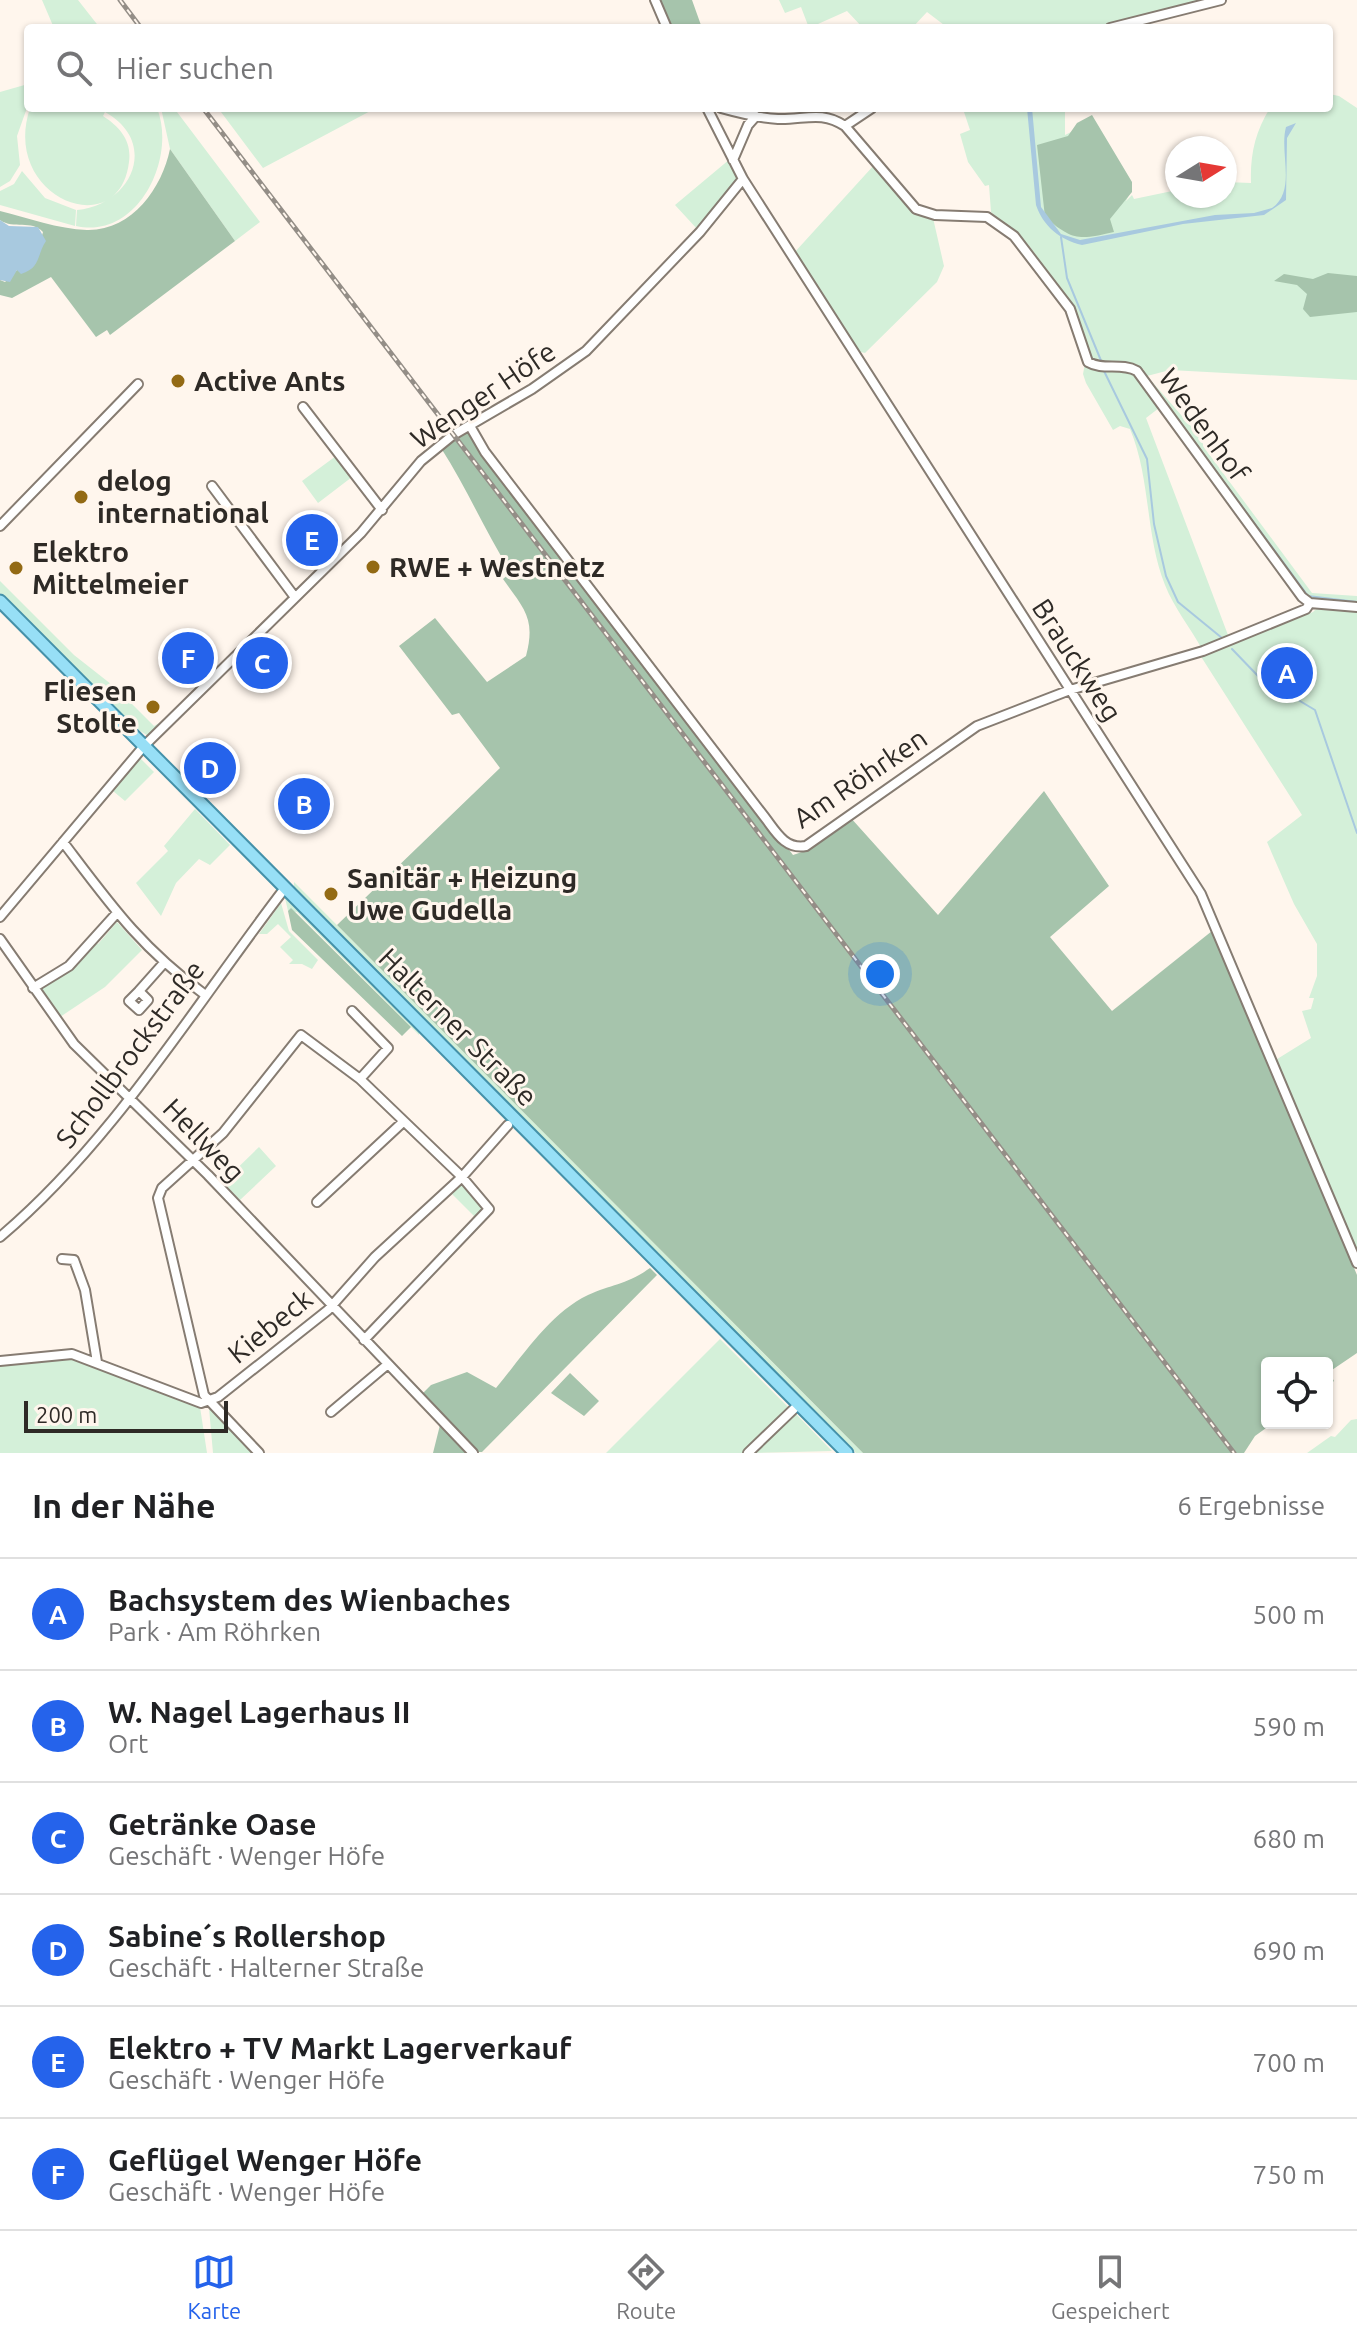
<!DOCTYPE html>
<html lang="de">
<head>
<meta charset="utf-8">
<style>
	:root { --surface:#fff; --page:#f2f2f2; --text:#202124; --muted:#757577; --line:#e0e0e0; --accent:#2563eb }
	body { margin:0; font-family:Ubuntu,sans-serif; background:var(--page); color:var(--text) }
	.controls { position:absolute; right:24px; bottom:24px; display:grid; overflow:hidden; border-radius:8px; box-shadow:0 2px 6px #0004 }
	.controls button { width:72px; height:72px; display:grid; place-items:center; padding:0; border:0; border-bottom:2px solid var(--line); background:var(--surface); color:var(--text); font:40px sans-serif }
	.compass { position:absolute; left:1165px; top:136px; width:72px; height:72px; border-radius:50%; background:var(--surface); box-shadow:0 2px 6px #0004; rotate:79deg }
	.scale { position:absolute; left:24px; bottom:20px; width:204px; box-sizing:border-box; padding-left:8px; border:4px solid #2e2a26; border-top:0; font-size:22px; line-height:28px; white-space:nowrap; color:#2e2a26; -webkit-text-stroke:6px #fff6ed; paint-order:stroke }
	.you { position:absolute; left:880px; top:974px; width:28px; height:28px; margin:-20px; border:6px solid #fff; border-radius:50%; background:#1a73e8; box-shadow:0 0 0 12px #1a73e833 }
	.badge { display:grid; place-items:center; width:52px; height:52px; border-radius:50%; background:var(--accent); color:#fff; font-size:26px; font-weight:700 }
	.pin { position:absolute; translate:-50% -50%; border:4px solid #fff; box-shadow:0 2px 8px #0006 }
	.list { margin:0; padding:0; list-style:none }
	h2 { display:flex; justify-content:space-between; align-items:center; height:104px; margin:0; padding:0 32px; font-size:34px }
	h2 small { font-size:26px; font-weight:400; color:var(--muted) }
	.list li { display:grid; grid-template-columns:52px 1fr auto; gap:24px; align-items:center; box-sizing:border-box; height:112px; padding:0 32px; border-top:2px solid var(--line) }
	.list b { display:block; font-size:30px; white-space:nowrap }
	.list p { margin:0; font-size:26px; white-space:nowrap; color:var(--muted) }
	.list em { font-size:26px; font-style:normal; color:var(--muted) }
	.icon { flex:none; width:44px; height:44px; fill:none; stroke:currentColor; stroke-width:2; stroke-linecap:round; stroke-linejoin:round }
	.map { position:relative; flex:none; width:1357px; height:1453px; overflow:hidden }
	.search { position:absolute; background:var(--surface); box-shadow:0 2px 6px #0004; left:24px; right:24px; top:24px; height:88px; display:flex; align-items:center; gap:20px; box-sizing:border-box; padding:0 28px; border-radius:8px; color:var(--muted); font-size:30px }
	.sheet { height:776px; background:var(--surface) }
	nav { display:flex; justify-content:space-around; align-items:center; box-sizing:border-box; height:112px; border-top:2px solid var(--line); background:var(--surface); font-size:22px; color:var(--muted) }
	nav a { display:grid; justify-items:center; gap:4px }
	nav .on { color:var(--accent) }
	.map>svg:first-child { display:block }
</style>
</head>
<body>
<div class="map">
<svg width="1357" height="1453" viewBox="0 0 1357 1453">
	<rect width="100%" height="100%" fill="#fff6ed"/>
	<path fill="#d4f0d9" d="M42,0H78L100,28H54Z
		M779,0H1209L1098,28H948L927,12L912,28H863L847,11L809,28L801,7L785,13Z
		M28,84V105L17,136L20,165L10,181L0,187V92Z
		M1329,94L1339,96L1357,108V380L1170,370L1147,376L1203,440V446L1312,593L1357,596V605L1316,602L1304,596L1143,375L1144,369L1136,373L1159,408L1146,418L1231,643L1313,612L1318,607L1357,609V1255L1274,1061L1311,1038L1302,1011L1311,1009L1314,998H1309L1317,976V944L1294,904L1267,842L1302,815L1200,655L1202,649C1190,627 1174,608 1165,585C1145,535 1151,479 1130,429L1120,426L1113,430L1086,383L1083,374L1087,353L1074,308L1030,247L991,212L989,185L985,186L968,162L960,134L970,130L963,109L966,108H1065V135L1089,123L1132,189L1126,201L1132,195L1134,199L1177,190V196H1225V182L1251,183C1250,155 1255,132 1270,108H1329Z
		M30,108H157C177,158 138,240 76,226L77,210C133,204 159,142 105,112L103,116C120,127 132,141 129,162C119,245 0,198 30,108Z
		M161,108H174L260,222L235,241L170,149Z
		M218,108H376L263,168Z
		M730,159L739,179L698,230L675,205Z
		M875,164L910,209L933,218L944,266L937,282L865,353L857,351L794,253Z
		M22,171L45,198L76,210L75,226L0,205V191L14,184Z
		M336,456L352,477L318,503L302,481Z
		M0,581L74,655L116,688L154,726L159,723L150,737L132,726L0,593Z
		M140,758L154,772L125,801L113,791Z
		M195,809L230,845L210,865L199,859L176,883L161,916L136,883L168,851L164,846Z
		M294,882L863,1453H856L294,888Z
		M285,898L419,1032V1035L297,912L288,911Z
		M281,903L289,931L318,960L312,969L302,964H289L293,960L280,947L291,937L278,924L267,934H259Z
		M117,922L142,950L105,987L60,1017L40,990L70,971L69,968L96,942L98,944Z
		M259,1147L276,1166L240,1200L223,1182Z
		M460,1184L484,1203V1211L476,1218L452,1194Z
		M720,1339L788,1407V1411L744,1453H606Z
		M74,1359L200,1407L207,1453H0V1366Z
		M212,1406L255,1453H213L209,1408Z
		M795,1413L832,1451L753,1453Z
		M1357,1419V1453H1307L1331,1436L1335,1437L1351,1420Z"/>
	<path fill="#a6c4ac" d="M660,0H692L702,28H671Z
		M1092,115L1132,182V192L1110,219L1114,232C1079,240 1073,241 1045,217L1037,145L1068,136L1077,123Z
		M170,149L235,241L110,335L107,330L96,337L51,277L12,298L0,295V280L5,282L17,270L34,263L43,232C31,219 14,230 0,220V211C28,218 58,229 87,230C132,231 162,188 170,149Z
		M1328,273L1357,276V312L1310,317L1303,309L1307,294L1297,285L1274,281L1284,274L1313,279Z
		M468,430L793,855L802,852L850,817L938,915L1044,791L1109,886L1050,937L1112,1011L1212,931L1357,1275V1353L1329,1372L1334,1381L1327,1386V1363H1267V1423H1273L1255,1436L1244,1453H863L337,925L500,768L459,713L452,715L399,646L435,618L487,682L526,656C536,618 524,609 503,579L511,572C485,532 467,488 441,448Z
		M291,908L411,1027L402,1036L292,930L288,911Z
		M650,1268L657,1275L482,1452H478L422,1394L431,1385L467,1372L496,1388C522,1357 550,1313 588,1295C612,1284 626,1285 650,1268Z
		M570,1373L599,1401L584,1416L551,1393Z
		M440,1425L467,1453H433Z"/>
	<path fill="#a8c9df" d="M1027,108H1032L1041,207L1061,234L1080,240L1215,215L1254,213L1272,208C1297,190 1279,153 1286,127L1296,123L1287,138L1286,200L1264,215L1183,224L1082,245C1060,240 1043,226 1036,205Z
		M0,220L9,226L38,227L46,241C37,254 41,268 21,274L17,270L10,282L0,280Z"/>
	<g fill="none" stroke-linecap="round" stroke-linejoin="round">
		<path stroke="#a8c9df" stroke-width="2" d="M1061,237L1067,278L1102,363
			M1126,363L1140,368
			M1104,371L1147,459L1154,524L1166,576L1178,602L1222,638
			M1153,386L1308,596L1357,602
			M1232,649L1258,676L1315,710L1357,833"/>
		<defs>
			<path id="minor" d="M655,0L667,28
				M1110,28L1221,0
				M707,108L743,179L1201,894L1357,1263
				M721,108C739,113 759,118 778,119C804,120 821,110 845,126L916,209L935,215L987,217L1014,236L1070,309L1088,362C1103,371 1121,362 1137,371L1302,597L1310,603L1357,607
				M845,126L872,108
				M733,160L748,125L756,116
				M303,407L382,510
				M470,426L485,452L763,815C775,830 784,850 806,846L977,726L1070,690L1203,651L1306,609L1310,603
				M212,486L294,596
				M0,526L138,384
				M63,842C110,904 140,947 204,994
				M0,917L144,746L361,533L421,461L453,435L532,389L586,351L700,232L743,179
				M0,939L74,1044L208,1175L473,1453
				M33,988L69,966L116,914
				M139,991L148,1000L139,1010L129,1001Z
				M139,991L163,964
				M352,1011L388,1048L360,1079
				M317,1202L403,1122
				M0,1237C113,1142 195,1005 285,888
				M62,1259L74,1260L85,1290L97,1362
				M0,1361L72,1354L201,1403L218,1397L328,1310L375,1257L462,1177L508,1125
				M331,1412L388,1364
				M259,1453L204,1395L158,1198L162,1188L223,1133L301,1035L360,1079L462,1177L489,1209L364,1340
				M748,1453L799,1404"/>
			<path id="major" d="M0,601L847,1453"/>
		</defs>
		<use href="#minor" stroke="#867c72" stroke-width="12"/>
		<use href="#major" stroke="#4591a9" stroke-width="15"/>
		<use href="#minor" stroke="#fff" stroke-width="8"/>
		<use href="#major" stroke="#97dff6" stroke-width="11"/>
		<defs>
			<path id="rail" d="M120,0L141,28
				M203,108L1234,1453"/>
		</defs>
		<use href="#rail" stroke="#948e87" stroke-width="5"/>
		<use href="#rail" stroke="#fff6ed" stroke-width="2" stroke-dasharray="6" stroke-linecap="butt"/>
	</g>
	<g fill="#936a14" stroke="#fff6ed" stroke-width="3">
		<circle cx="178" cy="381" r="8"/>
		<circle cx="81" cy="497" r="8"/>
		<circle cx="373" cy="567" r="8"/>
		<circle cx="16" cy="568" r="8"/>
		<circle cx="153" cy="707" r="8"/>
		<circle cx="331" cy="894" r="8"/>
	</g>
	<g text-anchor="middle" stroke-width="6" stroke-linejoin="round" paint-order="stroke">
		<g font-size="28" font-weight="bold" fill="#2e2a26" stroke="#fff6ed" text-anchor="start">
			<text x="194" y="391">Active Ants</text>
			<text x="97" y="491">delog<tspan x="97" dy="32">international</tspan></text>
			<text x="32" y="562">Elektro<tspan x="32" dy="32">Mittelmeier</tspan></text>
			<text x="389" y="577">RWE + Westnetz</text>
			<text x="137" y="701" text-anchor="end">Fliesen<tspan x="137" dy="32">Stolte</tspan></text>
			<text x="347" y="888">Sanitär + Heizung<tspan x="347" dy="32">Uwe Gudella</tspan></text>
		</g>
		<g font-size="28" fill="#2e2a26" stroke="#fff6ed">
			<text transform="translate(483 395) rotate(-34)" y="10">Wenger Höfe</text>
			<text transform="translate(1204 425) rotate(54)" y="10">Wedenhof</text>
			<text transform="translate(1077 660) rotate(57)" y="10">Brauckweg</text>
			<text transform="translate(860 778) rotate(-34)" y="10">Am Röhrken</text>
			<text transform="translate(458 1027) rotate(45)" y="10">Halterner Straße</text>
			<text transform="translate(130 1054) rotate(-53)" y="10">Schollbrockstraße</text>
			<text transform="translate(204 1140) rotate(46)" y="10">Hellweg</text>
			<text transform="translate(270 1326) rotate(-39)" y="10">Kiebeck</text>
		</g>
	</g>
</svg>
<div class="controls">
<button><svg class="icon" aria-label="locate" viewBox="0 0 24 24"><circle cx="12" cy="12" r="6"/><path d="M12 2v4M12 18v4M2 12h4M18 12h4"/></svg></button>
</div>
<svg class="compass" viewBox="-18 -18 36 36"><path d="M0-13l5 13h-10z" fill="#e53935"/><path d="M0 13l5-13h-10z" fill="#757577"/></svg>
<div class="scale">200 m</div>
<div class="you"></div>
<div class="pin badge" style="left:1287px;top:673px">A</div>
<div class="pin badge" style="left:304px;top:804px">B</div>
<div class="pin badge" style="left:262px;top:663px">C</div>
<div class="pin badge" style="left:210px;top:768px">D</div>
<div class="pin badge" style="left:312px;top:540px">E</div>
<div class="pin badge" style="left:188px;top:658px">F</div>
<div class="search"><svg class="icon" aria-label="search" viewBox="0 0 24 24"><circle cx="10" cy="10" r="6"/><path d="M15 15l6 6"/></svg>Hier suchen</div>
</div>
<section class="sheet">
<h2>In der Nähe<small>6 Ergebnisse</small></h2>
<ul class="list">
<li><span class="badge">A</span><div><b>Bachsystem des Wienbaches</b><p>Park · Am Röhrken</p></div><em>500 m</em></li>
<li><span class="badge">B</span><div><b>W. Nagel Lagerhaus II</b><p>Ort</p></div><em>590 m</em></li>
<li><span class="badge">C</span><div><b>Getränke Oase</b><p>Geschäft · Wenger Höfe</p></div><em>680 m</em></li>
<li><span class="badge">D</span><div><b>Sabine´s Rollershop</b><p>Geschäft · Halterner Straße</p></div><em>690 m</em></li>
<li><span class="badge">E</span><div><b>Elektro + TV Markt Lagerverkauf</b><p>Geschäft · Wenger Höfe</p></div><em>700 m</em></li>
<li><span class="badge">F</span><div><b>Geflügel Wenger Höfe</b><p>Geschäft · Wenger Höfe</p></div><em>750 m</em></li>
</ul>
</section>
<nav>
<a class="on"><svg class="icon" aria-label="map" viewBox="0 0 24 24"><path d="M3 6l6-2 6 2 6-2v14l-6 2-6-2-6 2zM9 4v14M15 6v14"/></svg>Karte</a>
<a><svg class="icon" aria-label="directions" viewBox="0 0 24 24"><path d="M12 3l9 9-9 9-9-9zM9 14v-3h6M13 9l2 2-2 2"/></svg>Route</a>
<a><svg class="icon" aria-label="saved" viewBox="0 0 24 24"><path d="M7 4h10v16l-5-4-5 4z"/></svg>Gespeichert</a>
</nav>
</body>
</html>
